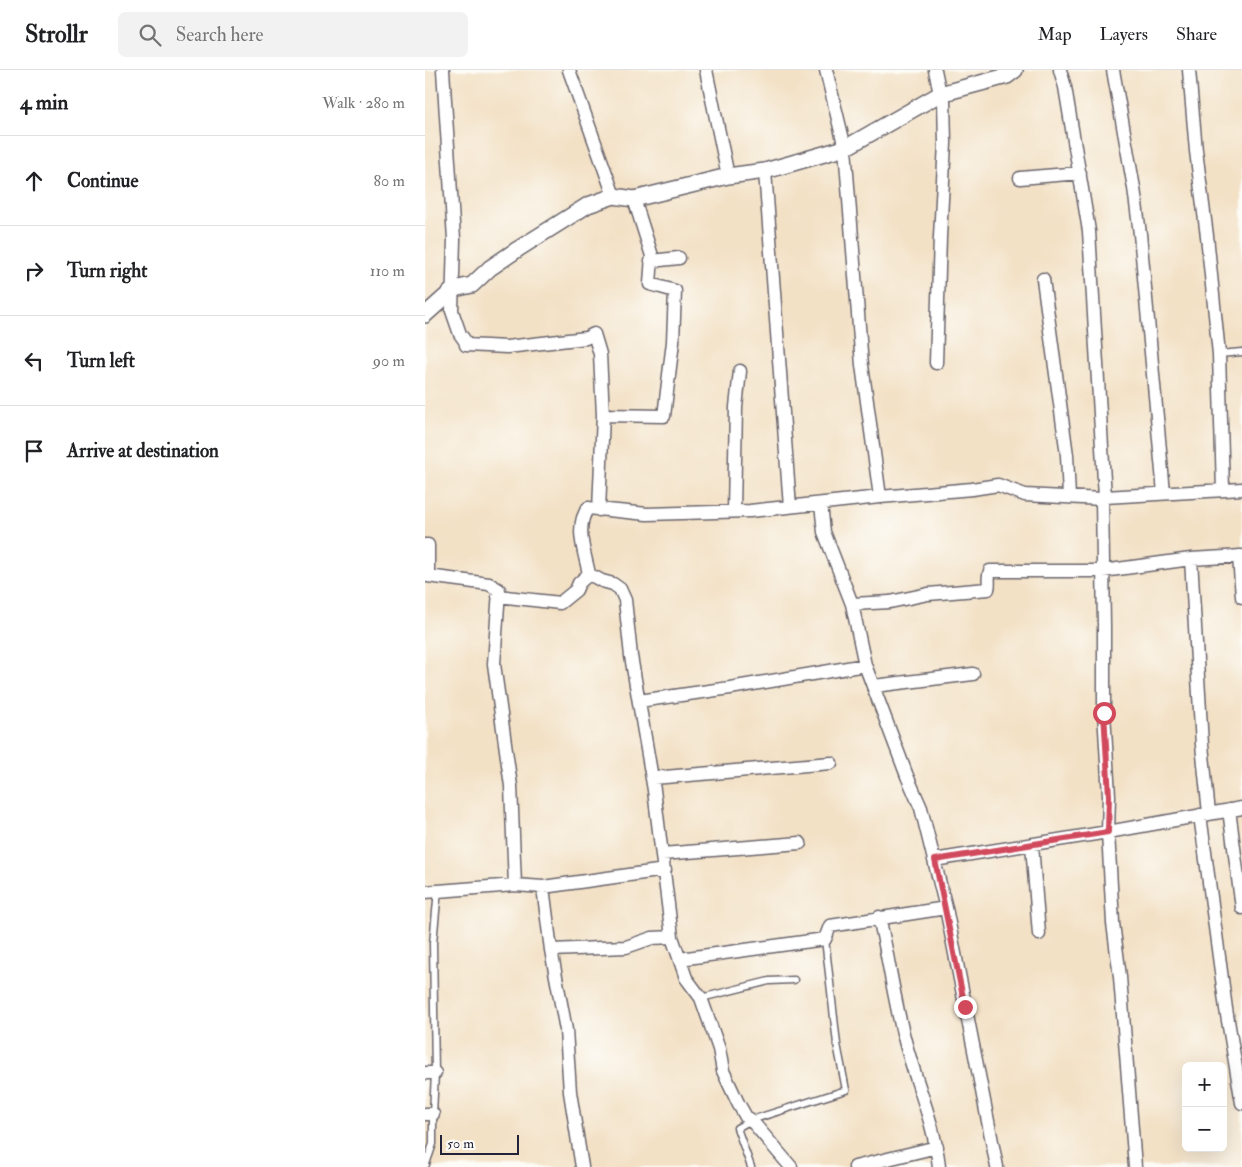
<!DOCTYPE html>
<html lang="en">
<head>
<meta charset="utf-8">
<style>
	:root { --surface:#fff; --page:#f2f2f2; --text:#202124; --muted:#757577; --line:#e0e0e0 }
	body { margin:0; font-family:"IM FELL Double Pica",serif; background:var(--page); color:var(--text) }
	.controls { position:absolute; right:15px; bottom:15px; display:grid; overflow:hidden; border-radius:8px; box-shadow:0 5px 20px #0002 }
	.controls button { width:45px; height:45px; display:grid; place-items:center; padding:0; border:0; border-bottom:1px solid var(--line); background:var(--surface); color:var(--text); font:25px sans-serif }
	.scale { position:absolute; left:15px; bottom:12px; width:79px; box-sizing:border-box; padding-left:5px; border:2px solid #22223b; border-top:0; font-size:14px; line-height:18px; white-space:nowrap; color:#22223b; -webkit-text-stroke:4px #fdfcf7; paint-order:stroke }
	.stop { position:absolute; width:15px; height:15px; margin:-11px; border:4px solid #d1495b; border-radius:50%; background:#fff }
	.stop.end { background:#d1495b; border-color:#fff; box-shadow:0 1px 5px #0008 }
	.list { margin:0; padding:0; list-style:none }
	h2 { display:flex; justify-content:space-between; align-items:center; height:65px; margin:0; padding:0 20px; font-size:21px }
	h2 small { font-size:16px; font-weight:400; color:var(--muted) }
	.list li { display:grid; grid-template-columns:32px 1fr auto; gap:15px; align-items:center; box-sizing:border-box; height:90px; padding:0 20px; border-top:1px solid var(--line) }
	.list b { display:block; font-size:19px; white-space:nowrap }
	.list em { font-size:16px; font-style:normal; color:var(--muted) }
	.icon { flex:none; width:28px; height:28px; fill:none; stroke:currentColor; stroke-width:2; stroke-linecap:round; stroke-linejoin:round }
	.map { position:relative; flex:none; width:817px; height:1097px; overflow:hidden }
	header { display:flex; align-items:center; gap:30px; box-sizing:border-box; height:70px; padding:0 25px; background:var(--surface); border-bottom:1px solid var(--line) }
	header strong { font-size:24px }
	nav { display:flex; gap:28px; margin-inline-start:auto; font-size:18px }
	.search { width:350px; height:45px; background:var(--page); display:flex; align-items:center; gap:12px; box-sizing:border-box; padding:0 18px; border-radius:8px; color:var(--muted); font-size:19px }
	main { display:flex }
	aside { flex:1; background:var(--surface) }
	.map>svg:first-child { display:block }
</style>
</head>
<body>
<header>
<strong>Strollr</strong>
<div class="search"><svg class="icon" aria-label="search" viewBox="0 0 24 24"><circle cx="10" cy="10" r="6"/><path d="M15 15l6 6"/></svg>Search here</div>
<nav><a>Map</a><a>Layers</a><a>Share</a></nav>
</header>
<main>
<aside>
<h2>4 min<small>Walk · 280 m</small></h2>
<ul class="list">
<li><svg class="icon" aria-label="ahead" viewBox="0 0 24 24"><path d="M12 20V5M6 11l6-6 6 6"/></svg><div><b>Continue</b></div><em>80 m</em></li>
<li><svg class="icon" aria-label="right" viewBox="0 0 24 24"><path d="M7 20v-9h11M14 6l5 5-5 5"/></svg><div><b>Turn right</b></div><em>110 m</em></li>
<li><svg class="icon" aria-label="left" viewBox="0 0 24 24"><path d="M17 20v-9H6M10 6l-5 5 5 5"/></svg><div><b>Turn left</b></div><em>90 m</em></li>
<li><svg class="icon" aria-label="arrive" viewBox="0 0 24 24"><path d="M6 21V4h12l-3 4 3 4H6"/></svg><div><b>Arrive at destination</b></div></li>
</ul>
</aside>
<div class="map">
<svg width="817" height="1097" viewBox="0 0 817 1097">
	<rect width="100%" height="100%" fill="#fdfcf7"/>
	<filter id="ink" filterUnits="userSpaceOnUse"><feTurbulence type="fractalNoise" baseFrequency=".02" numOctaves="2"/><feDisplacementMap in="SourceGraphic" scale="10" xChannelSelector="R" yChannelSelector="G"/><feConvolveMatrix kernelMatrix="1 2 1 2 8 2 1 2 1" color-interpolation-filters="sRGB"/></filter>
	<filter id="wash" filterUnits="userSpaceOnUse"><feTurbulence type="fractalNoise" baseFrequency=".0096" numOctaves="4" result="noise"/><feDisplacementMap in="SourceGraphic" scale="20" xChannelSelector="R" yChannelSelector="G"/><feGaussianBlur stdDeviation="1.12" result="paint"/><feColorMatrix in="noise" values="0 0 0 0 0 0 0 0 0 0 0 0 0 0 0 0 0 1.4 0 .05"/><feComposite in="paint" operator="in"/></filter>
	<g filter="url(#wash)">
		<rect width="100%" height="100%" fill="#f3e1c6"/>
	</g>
	<g filter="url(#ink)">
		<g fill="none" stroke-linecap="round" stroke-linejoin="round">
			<defs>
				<path id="service" d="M794,284L817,282
					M276,928L344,911L369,910
					M0,1097L8,1074V1044L10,1003L8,873L13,820
					M326,1097L312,1058L326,1050L421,1020L412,974L400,869"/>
				<path id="minor" d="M18,0L29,169L27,241L35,264L40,271L41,275L82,277L161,268L169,264L175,284L178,345L174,440
					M144,0L189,126
					M281,0L303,106
					M401,0L420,78L437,295L455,427
					M510,0L515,24L519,30L520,73L515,167L511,293
					M635,0L640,17L664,161L680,427
					M688,0L709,118L715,164L739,423
					M764,0L771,81L782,166L794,284L798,420
					M340,101L365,437
					M595,108L655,103
					M226,191L254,188
					M618,209L642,385L644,427
					M178,345L239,346L248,272L250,221L225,214L227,186L209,129
					M677,429L679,555V643L684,726L683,762L688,853L695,907L710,1097
					M396,434L399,462L427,534L440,595L482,706L496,738L521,838L572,1097
					M309,441L311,337L315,301
					M0,475H3V506L64,514L74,520L69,594L86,716L90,815
					M814,486L817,527
					M766,489L777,675L784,743
					M164,504L177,511L188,514L195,519L200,530L206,586L229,720L247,867L261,908L276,928L294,979L298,1001L313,1033L321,1047L326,1050L366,1097
					M73,526L135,533L151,520L154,513L164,504C160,483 149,457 163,438L222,444L325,441L455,427L547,419L573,415L600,425L677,429L680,427L817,419
					M427,534L465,532L503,524L563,519C565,513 562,507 565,501H678L766,489L817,486
					M449,616L548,604
					M214,631L305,618L440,595
					M228,708L406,693
					M804,740L817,838
					M775,745L801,939L817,1033
					M607,775L614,864
					M237,784L375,773
					M509,790L683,762L817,738
					M118,817L126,880L141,960L145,1022L157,1097
					M0,822L90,815L118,817L240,800
					M454,847C464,889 469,931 480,971C491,1013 510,1054 514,1097
					M126,880L201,877L227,868L247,867
					M255,889L400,869L405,856L521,838
					M0,1003H10
					M0,1044H8
					M430,1097L512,1077"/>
				<path id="tertiary" d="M0,245L29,219L47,215L65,198L93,179L163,135L189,126L209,129L303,106L340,101L420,78L515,24L582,6L590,0"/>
			</defs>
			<use href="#service" stroke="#6b656c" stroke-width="9"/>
			<use href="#minor" stroke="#6b656c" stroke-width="15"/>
			<use href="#tertiary" stroke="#6b656c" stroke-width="18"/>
			<use href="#service" stroke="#fff" stroke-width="6"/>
			<use href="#minor" stroke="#fff" stroke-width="12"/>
			<use href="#tertiary" stroke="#fff" stroke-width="15"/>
		</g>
	</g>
	<g fill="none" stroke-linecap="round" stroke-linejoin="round" filter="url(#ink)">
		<path stroke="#d1495b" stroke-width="6" d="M540,937L510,790L683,762L684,726L679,643"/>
	</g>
</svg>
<div class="controls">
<button>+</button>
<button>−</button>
</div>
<div class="scale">50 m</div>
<div class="stop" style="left:679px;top:643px"></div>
<div class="stop end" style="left:540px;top:937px"></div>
</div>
</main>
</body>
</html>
